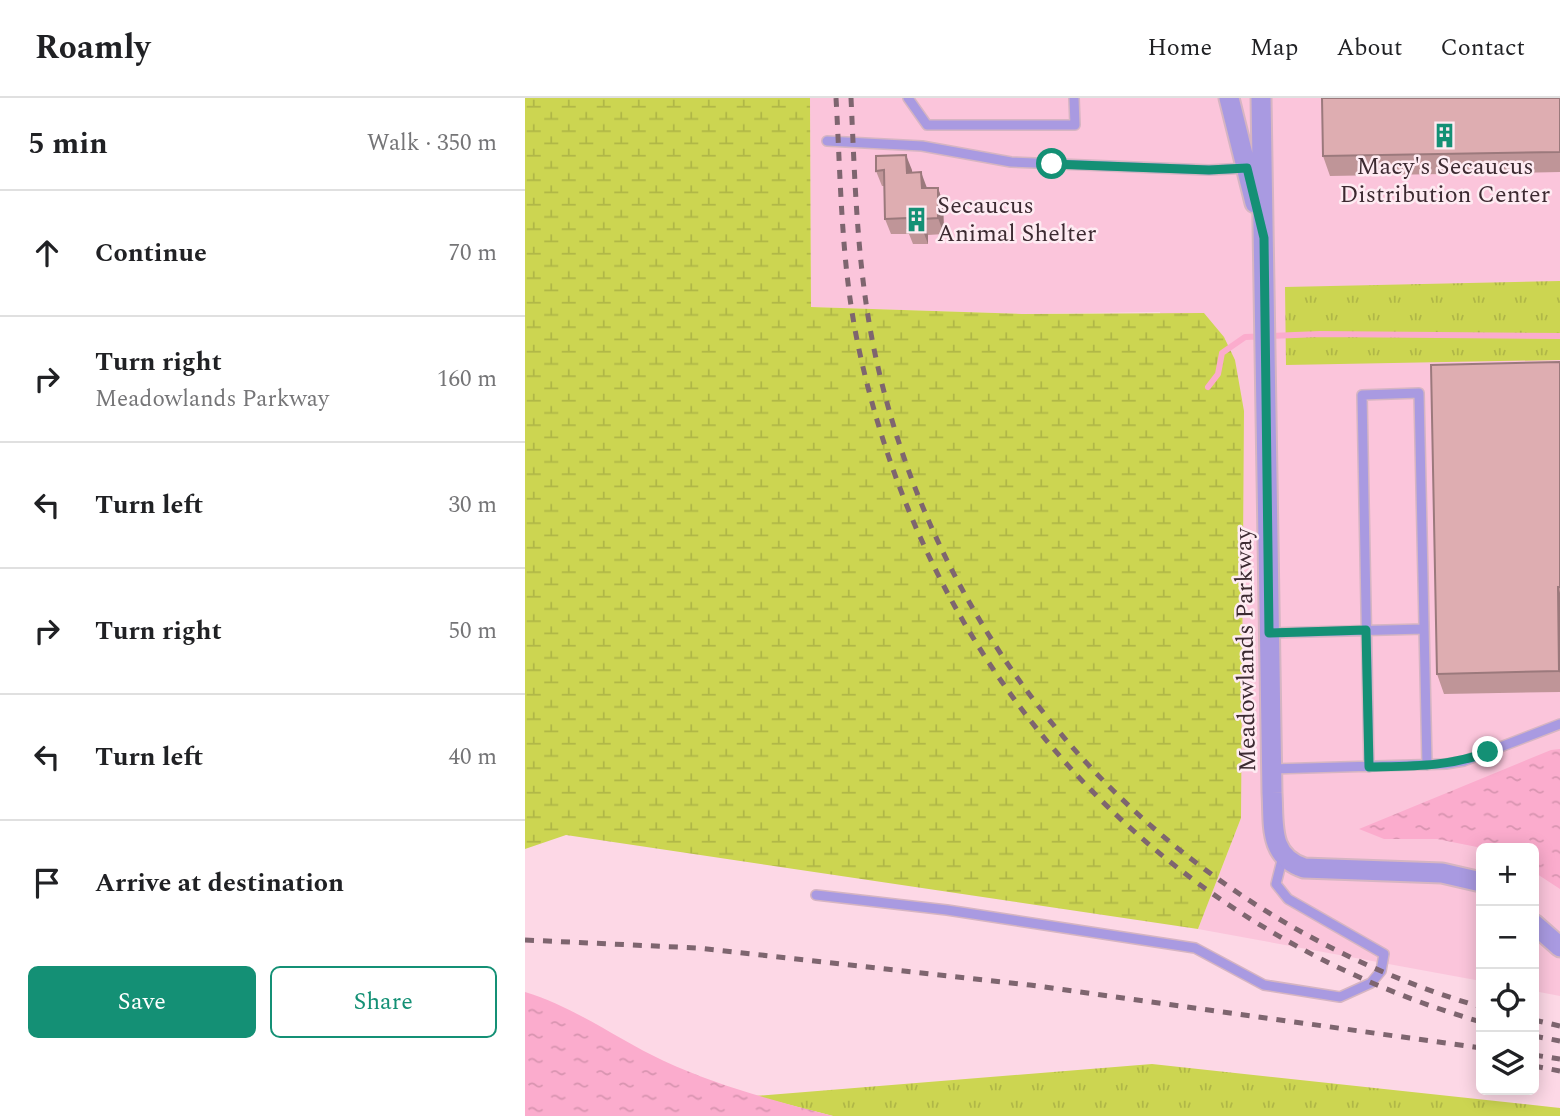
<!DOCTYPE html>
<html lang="en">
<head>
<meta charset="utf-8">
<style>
	:root { --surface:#fff; --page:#f6f6f6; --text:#202124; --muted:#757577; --line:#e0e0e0; --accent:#149075 }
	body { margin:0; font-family:Spectral,serif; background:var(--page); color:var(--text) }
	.controls { position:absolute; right:21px; bottom:21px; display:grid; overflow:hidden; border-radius:10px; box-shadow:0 4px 18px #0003 }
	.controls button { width:63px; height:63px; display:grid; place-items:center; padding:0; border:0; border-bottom:2px solid var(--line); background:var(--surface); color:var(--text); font:35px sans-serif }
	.stop { position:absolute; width:21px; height:21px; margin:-16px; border:5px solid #149075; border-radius:50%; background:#fff }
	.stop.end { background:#149075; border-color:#fff; box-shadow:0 2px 7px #0008 }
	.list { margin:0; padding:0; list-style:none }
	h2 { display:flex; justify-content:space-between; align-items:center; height:91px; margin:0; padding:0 28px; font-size:30px }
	h2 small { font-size:23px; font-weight:400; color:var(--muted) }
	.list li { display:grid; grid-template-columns:46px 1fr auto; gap:21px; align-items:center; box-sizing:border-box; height:126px; padding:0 28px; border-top:2px solid var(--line) }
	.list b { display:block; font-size:26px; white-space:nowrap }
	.list p { margin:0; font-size:23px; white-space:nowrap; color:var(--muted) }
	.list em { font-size:23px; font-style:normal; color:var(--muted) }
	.actions { display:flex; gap:14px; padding:21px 28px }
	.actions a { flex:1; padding:16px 0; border:2px solid var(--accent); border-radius:10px; text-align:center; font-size:24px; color:var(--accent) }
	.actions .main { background:var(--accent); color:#fff }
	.icon { flex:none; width:38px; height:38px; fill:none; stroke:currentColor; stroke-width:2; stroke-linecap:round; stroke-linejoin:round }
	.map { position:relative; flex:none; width:1035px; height:1018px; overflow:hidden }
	header { display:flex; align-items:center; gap:42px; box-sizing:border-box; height:98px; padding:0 35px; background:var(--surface); border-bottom:2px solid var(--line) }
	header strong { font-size:33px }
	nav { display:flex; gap:38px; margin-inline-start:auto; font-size:24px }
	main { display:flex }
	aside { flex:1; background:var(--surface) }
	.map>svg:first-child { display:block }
</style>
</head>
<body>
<header>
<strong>Roamly</strong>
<nav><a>Home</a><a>Map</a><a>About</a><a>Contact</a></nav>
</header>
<main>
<aside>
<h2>5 min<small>Walk · 350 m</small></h2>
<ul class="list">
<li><svg class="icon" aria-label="ahead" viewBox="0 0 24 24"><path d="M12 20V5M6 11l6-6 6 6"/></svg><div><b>Continue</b></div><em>70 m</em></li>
<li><svg class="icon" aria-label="right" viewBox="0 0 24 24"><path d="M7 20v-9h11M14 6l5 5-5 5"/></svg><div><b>Turn right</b><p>Meadowlands Parkway</p></div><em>160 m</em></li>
<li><svg class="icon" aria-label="left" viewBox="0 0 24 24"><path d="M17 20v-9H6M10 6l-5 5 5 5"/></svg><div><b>Turn left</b></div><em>30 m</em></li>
<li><svg class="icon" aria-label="right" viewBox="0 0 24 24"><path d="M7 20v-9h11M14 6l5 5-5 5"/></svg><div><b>Turn right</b></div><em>50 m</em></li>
<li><svg class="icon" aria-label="left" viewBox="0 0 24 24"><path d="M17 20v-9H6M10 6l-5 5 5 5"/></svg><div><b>Turn left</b></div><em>40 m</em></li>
<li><svg class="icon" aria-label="arrive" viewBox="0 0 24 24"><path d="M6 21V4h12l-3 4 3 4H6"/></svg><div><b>Arrive at destination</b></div></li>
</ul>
<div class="actions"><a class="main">Save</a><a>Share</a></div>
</aside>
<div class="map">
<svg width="1035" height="1018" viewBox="0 0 1035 1018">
	<defs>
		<pattern id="grass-tufts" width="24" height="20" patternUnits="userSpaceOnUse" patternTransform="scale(1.75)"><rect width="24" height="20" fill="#ccd551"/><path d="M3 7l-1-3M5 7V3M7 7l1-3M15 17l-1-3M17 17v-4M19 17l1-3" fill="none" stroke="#b0b747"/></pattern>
		<pattern id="wetland-marsh" width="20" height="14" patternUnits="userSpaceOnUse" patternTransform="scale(1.75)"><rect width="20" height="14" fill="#ccd551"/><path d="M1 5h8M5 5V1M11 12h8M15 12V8" fill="none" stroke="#b0b747"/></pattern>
		<pattern id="water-ripples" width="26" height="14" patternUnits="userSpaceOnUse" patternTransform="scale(1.75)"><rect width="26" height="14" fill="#fbaccd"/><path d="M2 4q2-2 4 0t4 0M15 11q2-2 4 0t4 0" fill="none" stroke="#d894b0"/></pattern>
	</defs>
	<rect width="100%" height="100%" fill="#fdd8e6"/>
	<path fill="#fbc5db" d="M285,0H1035V898L1009,893V750H956V883L673,831L716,720L635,214L497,216L286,209Z"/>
	<path fill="url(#grass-tufts)" d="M1035,183V262L761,267L760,189Z
		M627,966L1035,1010V1018H308L230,998Z"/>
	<path fill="url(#wetland-marsh)" d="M0,0H285L286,209L497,216L679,215L699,239L710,262L719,313L716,720L673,831L41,737L0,751Z"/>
	<path fill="url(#water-ripples)" d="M1035,651V791L1009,774V750H957L912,741H859L834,731L1026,652Z
		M0,894C50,909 92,941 139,963C193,988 250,1003 308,1018H0Z"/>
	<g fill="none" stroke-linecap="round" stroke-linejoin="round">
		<path stroke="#fbaccd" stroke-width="6" d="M683,289L693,276L697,255L720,239L795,236L1035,238"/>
		<defs>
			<path id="service" d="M383,0L402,27H550L549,0
				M302,43L397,48L486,64L684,72L722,70
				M744,535L899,531
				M844,669L837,297L894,295L902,667
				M746,671L921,666L939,663L1035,626
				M291,797L422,812L670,850L739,887L815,899L846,885L856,873L859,856L763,801L751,786L758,758"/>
			<path id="tertiary" d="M704,0L730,105
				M736,0L747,695C749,726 743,758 779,770L917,775L956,784
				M1009,826L1035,849"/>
		</defs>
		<use href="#service" stroke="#d6b5c2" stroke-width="12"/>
		<use href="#tertiary" stroke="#d6b5c2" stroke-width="23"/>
		<use href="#service" stroke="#a99ae1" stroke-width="9"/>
		<use href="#tertiary" stroke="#a99ae1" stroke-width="19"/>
		<path stroke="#7e656f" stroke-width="5" stroke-dasharray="9 9" stroke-linecap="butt" d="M311,0C316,85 316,172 335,256C407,582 634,830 956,924
			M326,0C330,84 332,168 349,251C415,567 646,818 956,909
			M0,842L173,850L505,887L956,950
			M1009,922L1035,928
			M1009,938L1035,943
			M1009,957L1035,961
			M1009,968L1035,973"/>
	</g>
	<path fill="#bf9598" d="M1035,0V74L805,78L798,58Z
		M387,72V74L402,90H413L418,105L419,136L403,137V146H388L384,136H366L360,121L359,88H357L351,73Z
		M1035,264V594L919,596L912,576Z"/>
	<path fill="#9b797c" d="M381,57L387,72L388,90L382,75Z
		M396,74L402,90H397Z
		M413,90L418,105L419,136L413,120Z
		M397,121L403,137V146L397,130Z
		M1033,489L1035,495V575L1034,573Z"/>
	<path fill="#deadb1" stroke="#9b797c" stroke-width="2" d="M797,0H1035V54L798,58Z
		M381,57L382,75L396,74L397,90H413V120L397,121V130H382V120L360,121L359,72L351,73V58Z
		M1035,264V489H1033L1034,573L912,576L906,267Z"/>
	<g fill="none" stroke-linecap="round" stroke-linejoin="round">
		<path stroke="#149075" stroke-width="9" d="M527,66L684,72L722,70L739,140L744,535L841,532L844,669C886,668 924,669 963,654"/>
	</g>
	<defs>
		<symbol id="building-bare" viewBox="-9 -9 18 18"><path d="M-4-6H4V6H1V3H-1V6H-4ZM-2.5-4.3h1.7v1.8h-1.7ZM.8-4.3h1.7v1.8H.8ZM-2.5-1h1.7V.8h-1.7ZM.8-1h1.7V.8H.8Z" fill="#149075" stroke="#feebf2" stroke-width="2.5" paint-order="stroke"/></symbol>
	</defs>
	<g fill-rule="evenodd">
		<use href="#building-bare" x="902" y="20" width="35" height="35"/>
		<use href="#building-bare" x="374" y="104" width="35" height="35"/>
	</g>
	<g text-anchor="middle" stroke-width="5" stroke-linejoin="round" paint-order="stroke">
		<g font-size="24" fill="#3c2a31" stroke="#feebf2">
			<text x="920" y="76">Macy's Secaucus<tspan x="920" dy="28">Distribution Center</tspan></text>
			<text x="412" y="115" text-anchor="start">Secaucus<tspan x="412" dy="28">Animal Shelter</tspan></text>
		</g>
		<g font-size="24" fill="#3c2a31" stroke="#feebf2">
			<text transform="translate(720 552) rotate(-91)" y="8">Meadowlands Parkway</text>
		</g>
	</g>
</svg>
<div class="controls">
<button>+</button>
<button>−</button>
<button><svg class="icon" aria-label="locate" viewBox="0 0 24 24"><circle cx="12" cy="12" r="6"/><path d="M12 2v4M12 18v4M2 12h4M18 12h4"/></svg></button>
<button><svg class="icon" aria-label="layers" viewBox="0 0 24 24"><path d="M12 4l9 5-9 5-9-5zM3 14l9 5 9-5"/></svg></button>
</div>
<div class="stop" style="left:527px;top:66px"></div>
<div class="stop end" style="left:963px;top:654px"></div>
</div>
</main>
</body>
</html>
